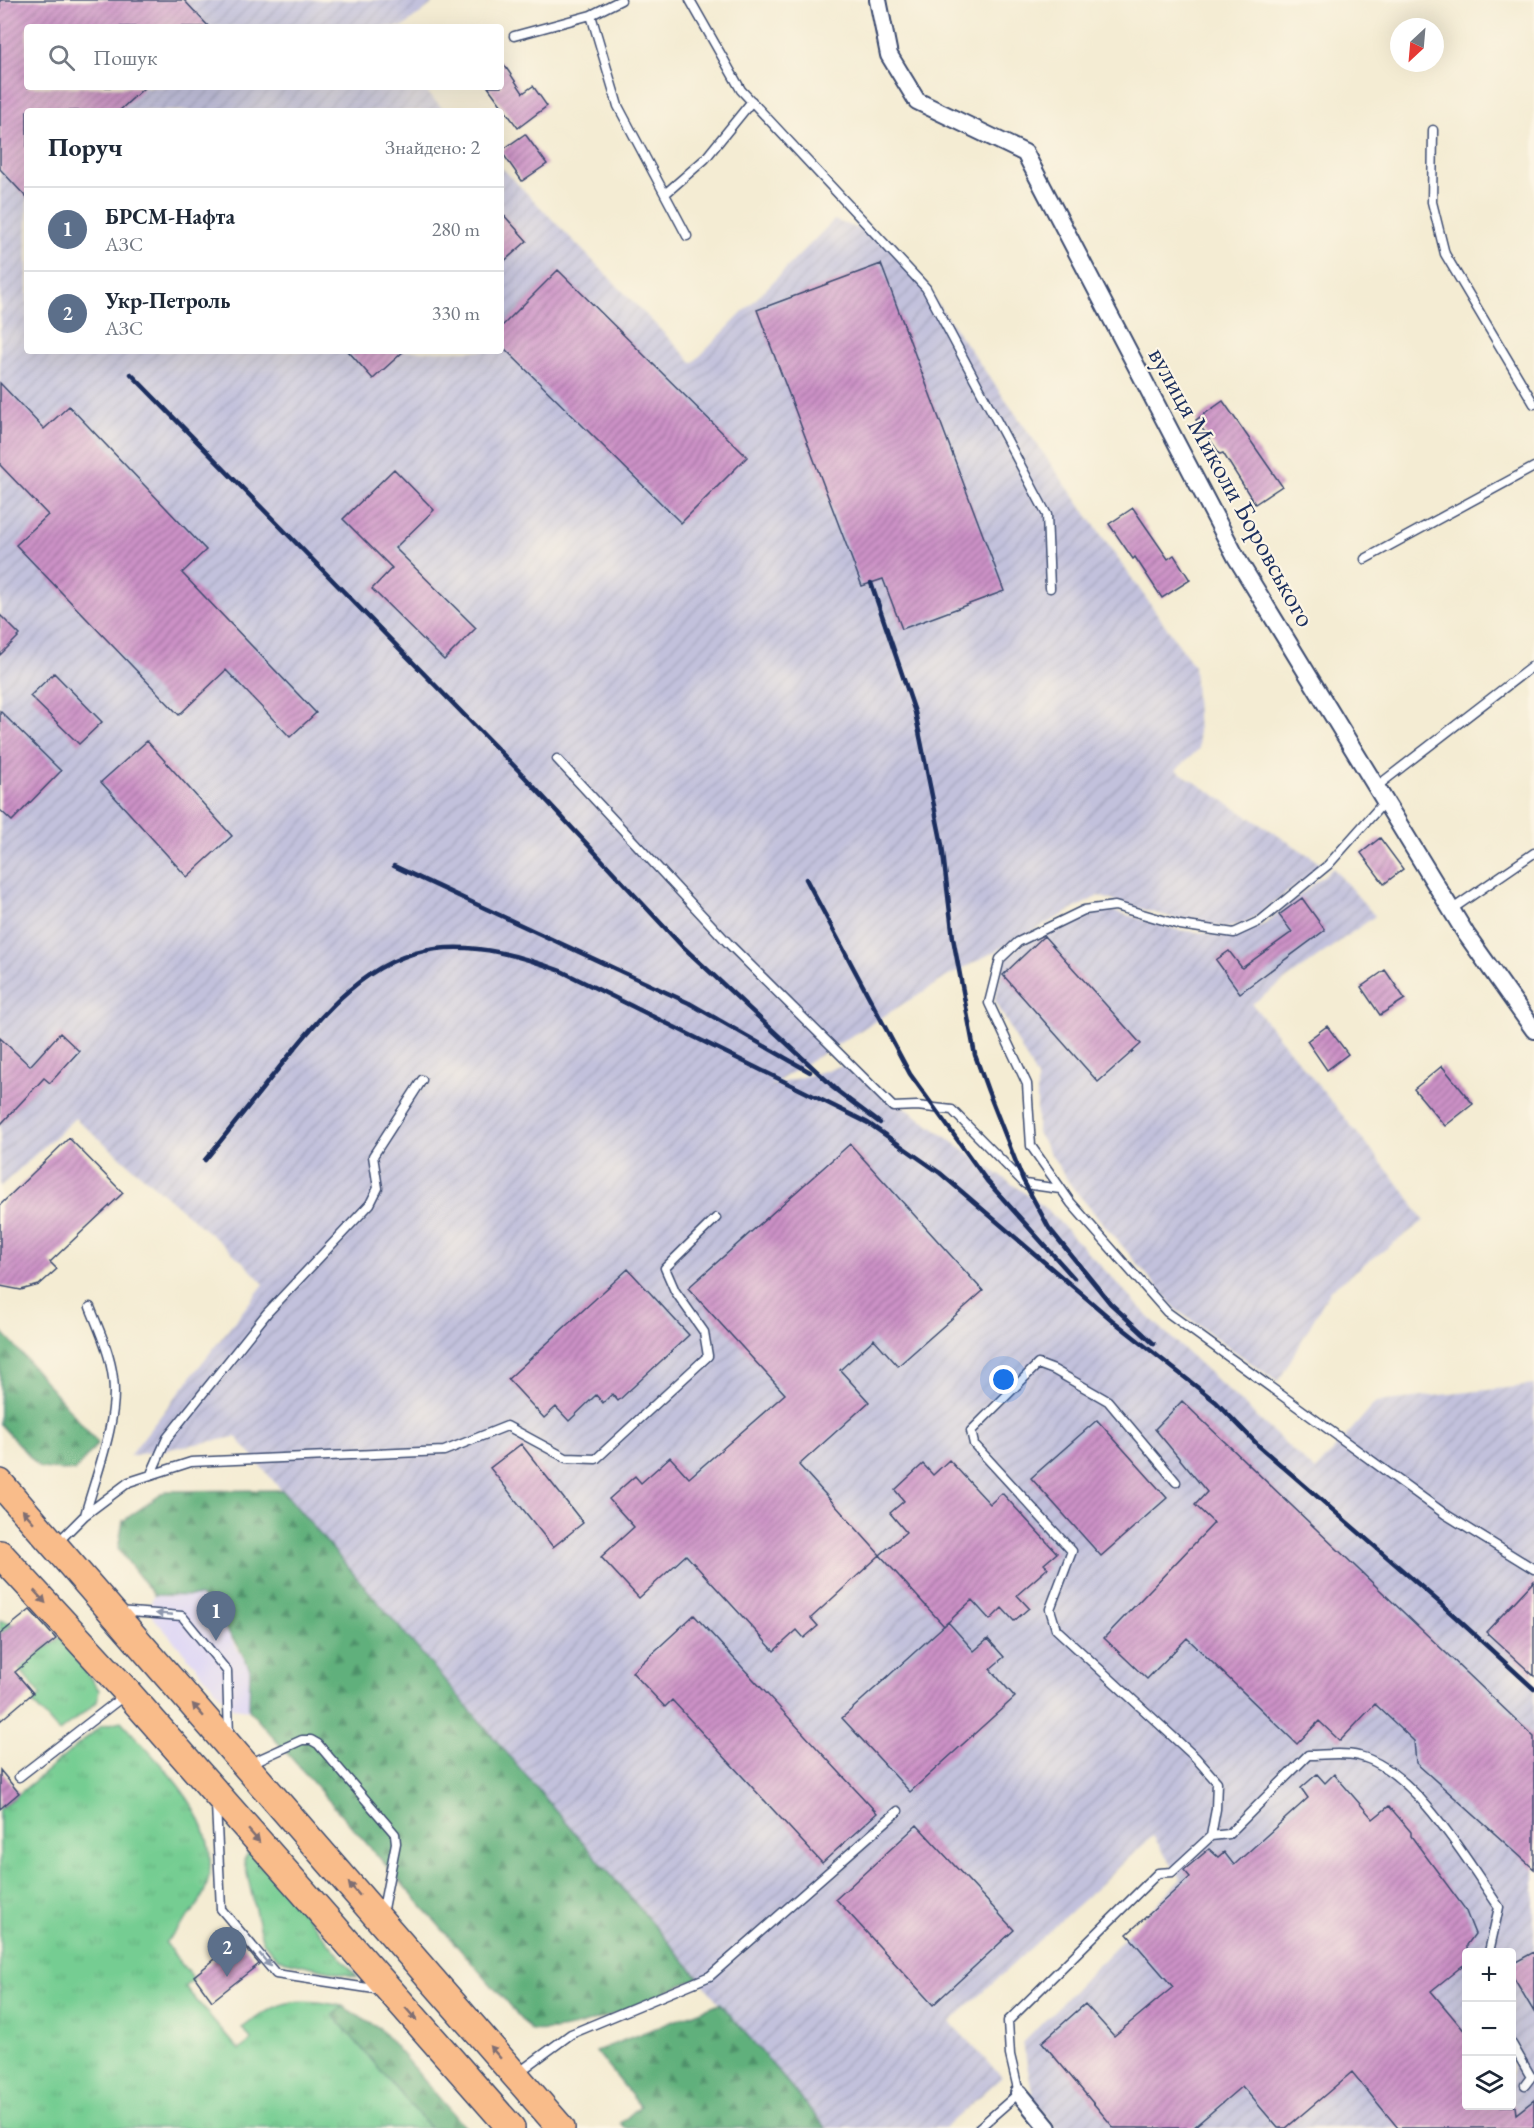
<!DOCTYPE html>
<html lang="uk">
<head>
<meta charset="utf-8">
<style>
	:root { --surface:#fff; --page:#f2f2f3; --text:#1f2937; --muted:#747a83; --line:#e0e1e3; --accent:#db2777 }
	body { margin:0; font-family:"EB Garamond",serif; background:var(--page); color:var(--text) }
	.controls { position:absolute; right:18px; bottom:18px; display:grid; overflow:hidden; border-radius:6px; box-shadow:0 6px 24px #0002 }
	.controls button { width:54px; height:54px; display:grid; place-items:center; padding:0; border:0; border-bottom:2px solid var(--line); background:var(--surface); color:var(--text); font:30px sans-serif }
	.compass { position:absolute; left:1390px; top:18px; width:54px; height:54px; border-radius:50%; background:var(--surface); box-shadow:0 6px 24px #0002; rotate:206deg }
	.you { position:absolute; left:1004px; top:1380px; width:21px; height:21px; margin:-15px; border:4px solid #fff; border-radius:50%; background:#1a73e8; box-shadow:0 0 0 9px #1a73e833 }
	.badge { display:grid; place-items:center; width:39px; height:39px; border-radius:50%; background:var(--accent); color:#fff; font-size:20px; font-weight:700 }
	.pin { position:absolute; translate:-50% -50px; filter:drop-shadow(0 2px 3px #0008) }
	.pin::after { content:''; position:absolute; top:32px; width:21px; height:18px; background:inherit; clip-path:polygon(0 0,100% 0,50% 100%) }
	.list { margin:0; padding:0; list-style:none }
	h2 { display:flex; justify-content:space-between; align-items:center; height:78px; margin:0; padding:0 24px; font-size:26px }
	h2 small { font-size:20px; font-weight:400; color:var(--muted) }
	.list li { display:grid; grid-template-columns:39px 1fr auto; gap:18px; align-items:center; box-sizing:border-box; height:84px; padding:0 24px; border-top:2px solid var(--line) }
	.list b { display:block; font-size:22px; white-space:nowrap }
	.list p { margin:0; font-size:20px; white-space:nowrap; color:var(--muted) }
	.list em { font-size:20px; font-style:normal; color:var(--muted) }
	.icon { flex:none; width:33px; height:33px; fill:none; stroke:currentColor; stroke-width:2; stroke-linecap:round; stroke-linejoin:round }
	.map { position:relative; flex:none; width:1534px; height:2128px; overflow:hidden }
	.search { position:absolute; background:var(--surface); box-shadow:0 6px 24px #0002; left:24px; top:24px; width:480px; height:66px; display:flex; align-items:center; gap:15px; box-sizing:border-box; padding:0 21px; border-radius:6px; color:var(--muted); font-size:22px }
	.panel { position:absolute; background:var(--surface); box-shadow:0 6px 24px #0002; left:24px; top:108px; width:480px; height:246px; border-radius:6px }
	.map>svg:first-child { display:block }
</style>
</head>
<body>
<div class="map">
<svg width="1534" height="2128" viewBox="0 0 1534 2128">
	<defs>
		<pattern id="industrial-furrows" width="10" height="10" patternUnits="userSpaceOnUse" patternTransform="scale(1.5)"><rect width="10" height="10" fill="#c2c1dc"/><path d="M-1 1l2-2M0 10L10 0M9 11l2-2" fill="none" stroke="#a6a6bf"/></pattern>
		<pattern id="grass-tufts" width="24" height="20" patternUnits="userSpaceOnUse" patternTransform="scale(1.5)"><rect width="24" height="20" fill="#75cd92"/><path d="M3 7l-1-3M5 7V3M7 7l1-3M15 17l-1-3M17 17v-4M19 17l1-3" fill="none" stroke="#65b080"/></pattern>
		<pattern id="forest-firs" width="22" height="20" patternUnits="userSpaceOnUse" patternTransform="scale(1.5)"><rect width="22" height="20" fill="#60b07c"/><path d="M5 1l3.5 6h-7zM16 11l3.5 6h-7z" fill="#4e9069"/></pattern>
		<pattern id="building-hatch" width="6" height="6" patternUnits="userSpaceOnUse" patternTransform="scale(1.5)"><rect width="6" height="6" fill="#cc91c6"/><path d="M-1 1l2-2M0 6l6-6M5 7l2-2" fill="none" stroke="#a577a4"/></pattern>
	</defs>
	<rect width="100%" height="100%" fill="#fcf5e5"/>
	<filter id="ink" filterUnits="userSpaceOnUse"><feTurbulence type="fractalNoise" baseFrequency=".0167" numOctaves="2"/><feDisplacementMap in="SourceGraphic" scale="12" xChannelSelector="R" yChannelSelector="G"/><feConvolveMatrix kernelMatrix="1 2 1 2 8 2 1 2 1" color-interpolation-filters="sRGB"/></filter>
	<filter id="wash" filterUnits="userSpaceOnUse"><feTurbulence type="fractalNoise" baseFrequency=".008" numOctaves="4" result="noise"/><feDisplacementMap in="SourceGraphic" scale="24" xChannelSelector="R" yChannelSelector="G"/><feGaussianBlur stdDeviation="1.35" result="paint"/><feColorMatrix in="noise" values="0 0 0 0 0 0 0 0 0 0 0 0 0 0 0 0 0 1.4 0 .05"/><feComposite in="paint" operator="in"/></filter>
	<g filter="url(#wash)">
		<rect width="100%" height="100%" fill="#f4ecd3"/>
		<path fill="#ddd5f6" d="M154,1595L200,1596L215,1613L250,1669L249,1710L232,1708L152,1616L151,1602Z"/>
		<path fill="url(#industrial-furrows)" fill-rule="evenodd" d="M0,0H437L403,27H27V87H422L445,111H27V351H501V167L693,363L834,220L893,241L1194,666L1199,749L1176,770L1324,865L1250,920L1228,928L1176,919L1098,896L947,977L770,1086L845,1065L1047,1209L1150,1318L1315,1471L1376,1402L1534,1385V2128H1056L1034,2101L1023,2043L1181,1879L1153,1836L950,2022L1002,2077L944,2128H826L236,1437L129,1456L264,1284L243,1262L75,1118L0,1187ZM1466,1952H1512V2106H1466Z
			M1333,868L1375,916L1252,1004L1405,1192L1424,1221L1331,1289L1278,1382L1177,1310L1072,1187L1037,1133V1078L995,1000L1004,961L1022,944L1088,913L1113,911L1178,930L1235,936L1265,924Z"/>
		<path fill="url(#grass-tufts)" stroke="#487e78" stroke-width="1.5" d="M0,1620L12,1624L37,1654L61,1637L99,1690L97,1702L59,1732L33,1703L41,1695L0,1646Z
			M121,1721C162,1768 238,1831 200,1901C192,1916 176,1930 165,1943L194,1980L185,1987L239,2050L252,2040L242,2028C280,1999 295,1997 342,2006L334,2015L430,2128H0V1804L3,1807L101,1726Z
			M249,1852H254L357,1977L278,1959L262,1940L244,1860Z"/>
		<path fill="url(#forest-firs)" stroke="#3e706d" stroke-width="1.5" d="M0,1329L98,1443L75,1471L40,1468L0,1424Z
			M282,1490L699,1978C651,1997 581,2036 531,2030L249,1710L250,1669L237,1644L201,1596L154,1595L118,1549L123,1521L166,1491Z
			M720,2003L826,2128H625L621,2123L640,2106L596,2051Z
			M342,2006L381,2030L465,2128H430L333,2015Z"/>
		<g id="blocks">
			<path fill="url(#building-hatch)" d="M0,0H184L209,27H27V87H145L119,111H27V198L0,169Z
				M501,60L523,93L533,86L547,106L518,128L488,87H501Z
				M525,134L547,164L522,181L501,151Z
				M501,212L527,241L501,264Z
				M881,264L1004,591L902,629L883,579L862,586L757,310Z
				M558,270L747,457L681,523L501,345V327Z
				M348,351H404L373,379Z
				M0,383L44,429L69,406L206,550L182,573L316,713L290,737L226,670L179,715L16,545L48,515L0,465Z
				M1223,401L1282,486L1255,504L1223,453L1220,454L1196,420Z
				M394,469L434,510L395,548L476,628L444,660L372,589L392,568L343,519Z
				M1133,508L1168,559L1174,555L1190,580L1162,598L1135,557L1133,559L1109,524Z
				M0,615L20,635L0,655Z
				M54,673L102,722L79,744L30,696Z
				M0,711L61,771L12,821L0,810Z
				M147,741L232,836L187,877L101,782Z
				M1380,838L1403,869L1384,884L1361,853Z
				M1302,898L1325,930L1240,993L1216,960L1229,951L1242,968L1292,932L1279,915Z
				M1044,936L1141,1044L1098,1082L1003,975Z
				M1385,970L1405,999L1380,1015L1361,987Z
				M1327,1026L1348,1054L1327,1070L1307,1041Z
				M60,1033L79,1051L50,1083L44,1078L0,1125V1038L30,1066Z
				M1442,1066L1473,1104L1445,1126L1414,1089Z
				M69,1138L123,1193L50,1262L57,1269L39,1285L21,1290L0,1286V1205Z
				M850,1144L983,1291L898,1366L874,1339L840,1370L869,1402L799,1465L880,1555L811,1618L818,1626L804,1638L797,1630L774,1651L686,1555L639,1598L601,1557L634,1527L609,1499L635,1476L641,1483L670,1457L689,1478L785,1394L688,1288Z
				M628,1269L689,1335L618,1401L612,1394L603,1403L596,1395L569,1421L556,1407L544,1418L508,1379Z
				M1182,1401L1534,1737V1869L1416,1763L1414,1741L1375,1704L1340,1741L1319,1721L1297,1744L1187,1638L1147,1679L1104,1638L1214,1523L1195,1505L1207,1492L1155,1429Z
				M1097,1420L1167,1498L1101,1556L1031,1478Z
				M521,1444L583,1523L553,1547L490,1468Z
				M949,1460L990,1504L1002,1493L1057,1553L1044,1564L1048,1568L1017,1595L1029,1608L1014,1621L1002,1608L990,1620L972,1600L944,1626L880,1555L906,1532L890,1513L904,1501L895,1490L923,1464L933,1475Z
				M1534,1581V1676L1486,1632Z
				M30,1610L56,1639L15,1672L33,1693L0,1721V1634Z
				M694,1615L877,1813L822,1863L672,1700L665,1707L632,1672Z
				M948,1622L974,1651L988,1639L1004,1657L990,1669L1015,1697L910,1792L842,1718Z
				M0,1770L19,1793L0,1809Z
				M1317,1774L1325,1783L1334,1774L1373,1819L1389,1806L1411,1832V1836L1465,1909L1475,1934L1467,1945V1962L1431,1991L1467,2034V2106H1515L1516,2114L1534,2100V2128H1398L1352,2072L1286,2128H1278L1242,2086L1193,2128H1114L1042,2042L1085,2004L1114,2036L1173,1987L1127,1934L1190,1877L1184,1870L1209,1849L1218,1857L1224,1852L1234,1865L1308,1798L1301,1788Z
				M917,1825L1014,1930L933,2005L836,1899Z
				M239,1940L259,1964L212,2001L194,1976Z
				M1534,1952V2012L1512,1975V1964Z"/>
		</g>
	</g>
	<g filter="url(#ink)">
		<use href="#blocks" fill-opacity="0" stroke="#3c4b70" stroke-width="1.5"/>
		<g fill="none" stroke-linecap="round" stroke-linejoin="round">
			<defs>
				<path id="lane" d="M621,0L591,15L618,106L687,236
					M690,0L741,90L926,288L1047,515L1050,588
					M514,36L591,15
					M1433,130L1432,202L1445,254L1534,404
					M665,194L705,159L752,101
					M1365,559L1534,467
					M557,759L728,943L893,1107L917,1106L952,1110L1025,1184L1060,1189
					M1376,787L1534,665
					M1385,801L1328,865L1260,921L1234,933L1180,925L1115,906L1084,910L1018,942L1000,959L989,1003L1027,1084L1031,1146L1071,1203L1167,1312L1445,1514L1534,1569
					M1451,910L1534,853
					M151,1474L167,1438L267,1313L370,1204L378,1188L373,1156L422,1080
					M1176,1482L1108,1401L1054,1370L1038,1364L971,1431L974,1444L1072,1551L1050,1609L1056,1629L1195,1757L1217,1782L1216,1809L1211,1836
					M85,1515C96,1475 119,1419 113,1378C110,1353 99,1330 90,1307
					M56,1544L85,1515L129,1482L191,1462L444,1451L507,1426L566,1458L596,1459L708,1356L704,1332L675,1291L665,1268L716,1218
					M118,1611L182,1616L227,1671L229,1736
					M249,1764L302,1740H311L318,1744L395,1834L396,1843L382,1914
					M19,1777L125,1695
					M216,1805L221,1909L276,1974L381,1990
					M1512,2044L1531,2077L1525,2085
					M518,2073L571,2034L710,1976L898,1811
					M979,2128L1019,2093L1010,2055L1008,2021L1158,1873L1172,1872L1211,1836L1229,1834L1308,1755C1324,1755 1344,1752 1359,1756C1414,1769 1468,1862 1499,1907L1489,1952"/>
				<path id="street" d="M878,0L889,55L917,101L1025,153L1236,557L1466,934L1534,1030
					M1019,2093L1048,2128"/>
				<path id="primary" d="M0,1483L561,2128
					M0,1554L128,1693L511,2128"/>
			</defs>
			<use href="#lane" stroke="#3c4b70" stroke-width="11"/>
			<use href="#street" stroke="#3c4b70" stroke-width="20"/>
			<use href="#primary" stroke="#3c4b70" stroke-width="30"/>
			<use href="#lane" stroke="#fff" stroke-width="8"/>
			<use href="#street" stroke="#fff" stroke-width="16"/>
			<use href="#primary" stroke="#f9bc8a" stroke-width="27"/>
			<path stroke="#1b2f5e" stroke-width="4.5" d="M131,374L521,773L681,945L838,1091
				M871,583L915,712L942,845L953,938L975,1055L988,1091L1023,1180L1049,1228L1110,1303L1154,1344
				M394,866L689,1003L810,1072
				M806,879L910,1074L987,1181L1074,1278
				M832,1087L880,1123
				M205,1160C228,1132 251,1103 274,1074C316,1022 364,957 436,949C480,944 520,956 561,971L868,1123L940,1173L1112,1320L1216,1402L1259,1446L1439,1602L1534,1689"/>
		</g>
		<defs><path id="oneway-solid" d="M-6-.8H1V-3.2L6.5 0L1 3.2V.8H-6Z" transform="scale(1.5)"/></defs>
		<g fill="#7f6e72">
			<use href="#oneway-solid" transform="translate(28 1516) rotate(-131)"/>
			<use href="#oneway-solid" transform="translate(40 1597) rotate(47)"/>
			<use href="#oneway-solid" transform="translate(198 1710) rotate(-131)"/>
			<use href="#oneway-solid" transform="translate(254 1836) rotate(49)"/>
			<use href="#oneway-solid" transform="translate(354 1889) rotate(-131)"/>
			<use href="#oneway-solid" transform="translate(411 2014) rotate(49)"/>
			<use href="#oneway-solid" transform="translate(495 2052) rotate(-131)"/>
		</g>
		<g fill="#8d97ae">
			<use href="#oneway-solid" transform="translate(164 1614) rotate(-175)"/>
			<use href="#oneway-solid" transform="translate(265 1960) rotate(50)"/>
		</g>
	</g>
	<g text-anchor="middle" stroke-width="4.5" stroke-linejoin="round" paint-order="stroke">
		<g font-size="27" fill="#1b2f5e" stroke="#fcf5e5">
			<text transform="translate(1232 487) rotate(61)" y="9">вулиця Миколи Боровського</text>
		</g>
	</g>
</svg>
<div class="controls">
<button>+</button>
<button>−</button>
<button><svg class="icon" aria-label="layers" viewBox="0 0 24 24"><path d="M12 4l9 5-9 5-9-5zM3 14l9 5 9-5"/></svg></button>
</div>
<svg class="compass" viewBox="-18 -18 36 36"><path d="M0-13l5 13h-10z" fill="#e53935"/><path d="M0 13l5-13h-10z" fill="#747a83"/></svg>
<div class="you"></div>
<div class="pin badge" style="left:216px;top:1641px;background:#5c6f8a">1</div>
<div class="pin badge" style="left:227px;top:1977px;background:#5c6f8a">2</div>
<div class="search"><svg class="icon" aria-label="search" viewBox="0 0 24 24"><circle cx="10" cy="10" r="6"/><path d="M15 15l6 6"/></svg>Пошук</div>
<section class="panel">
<h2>Поруч<small>Знайдено: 2</small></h2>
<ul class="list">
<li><span class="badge" style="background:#5c6f8a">1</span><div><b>БРСМ-Нафта</b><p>АЗС</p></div><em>280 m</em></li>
<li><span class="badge" style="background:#5c6f8a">2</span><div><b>Укр-Петроль</b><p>АЗС</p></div><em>330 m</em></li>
</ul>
</section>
</div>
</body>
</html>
